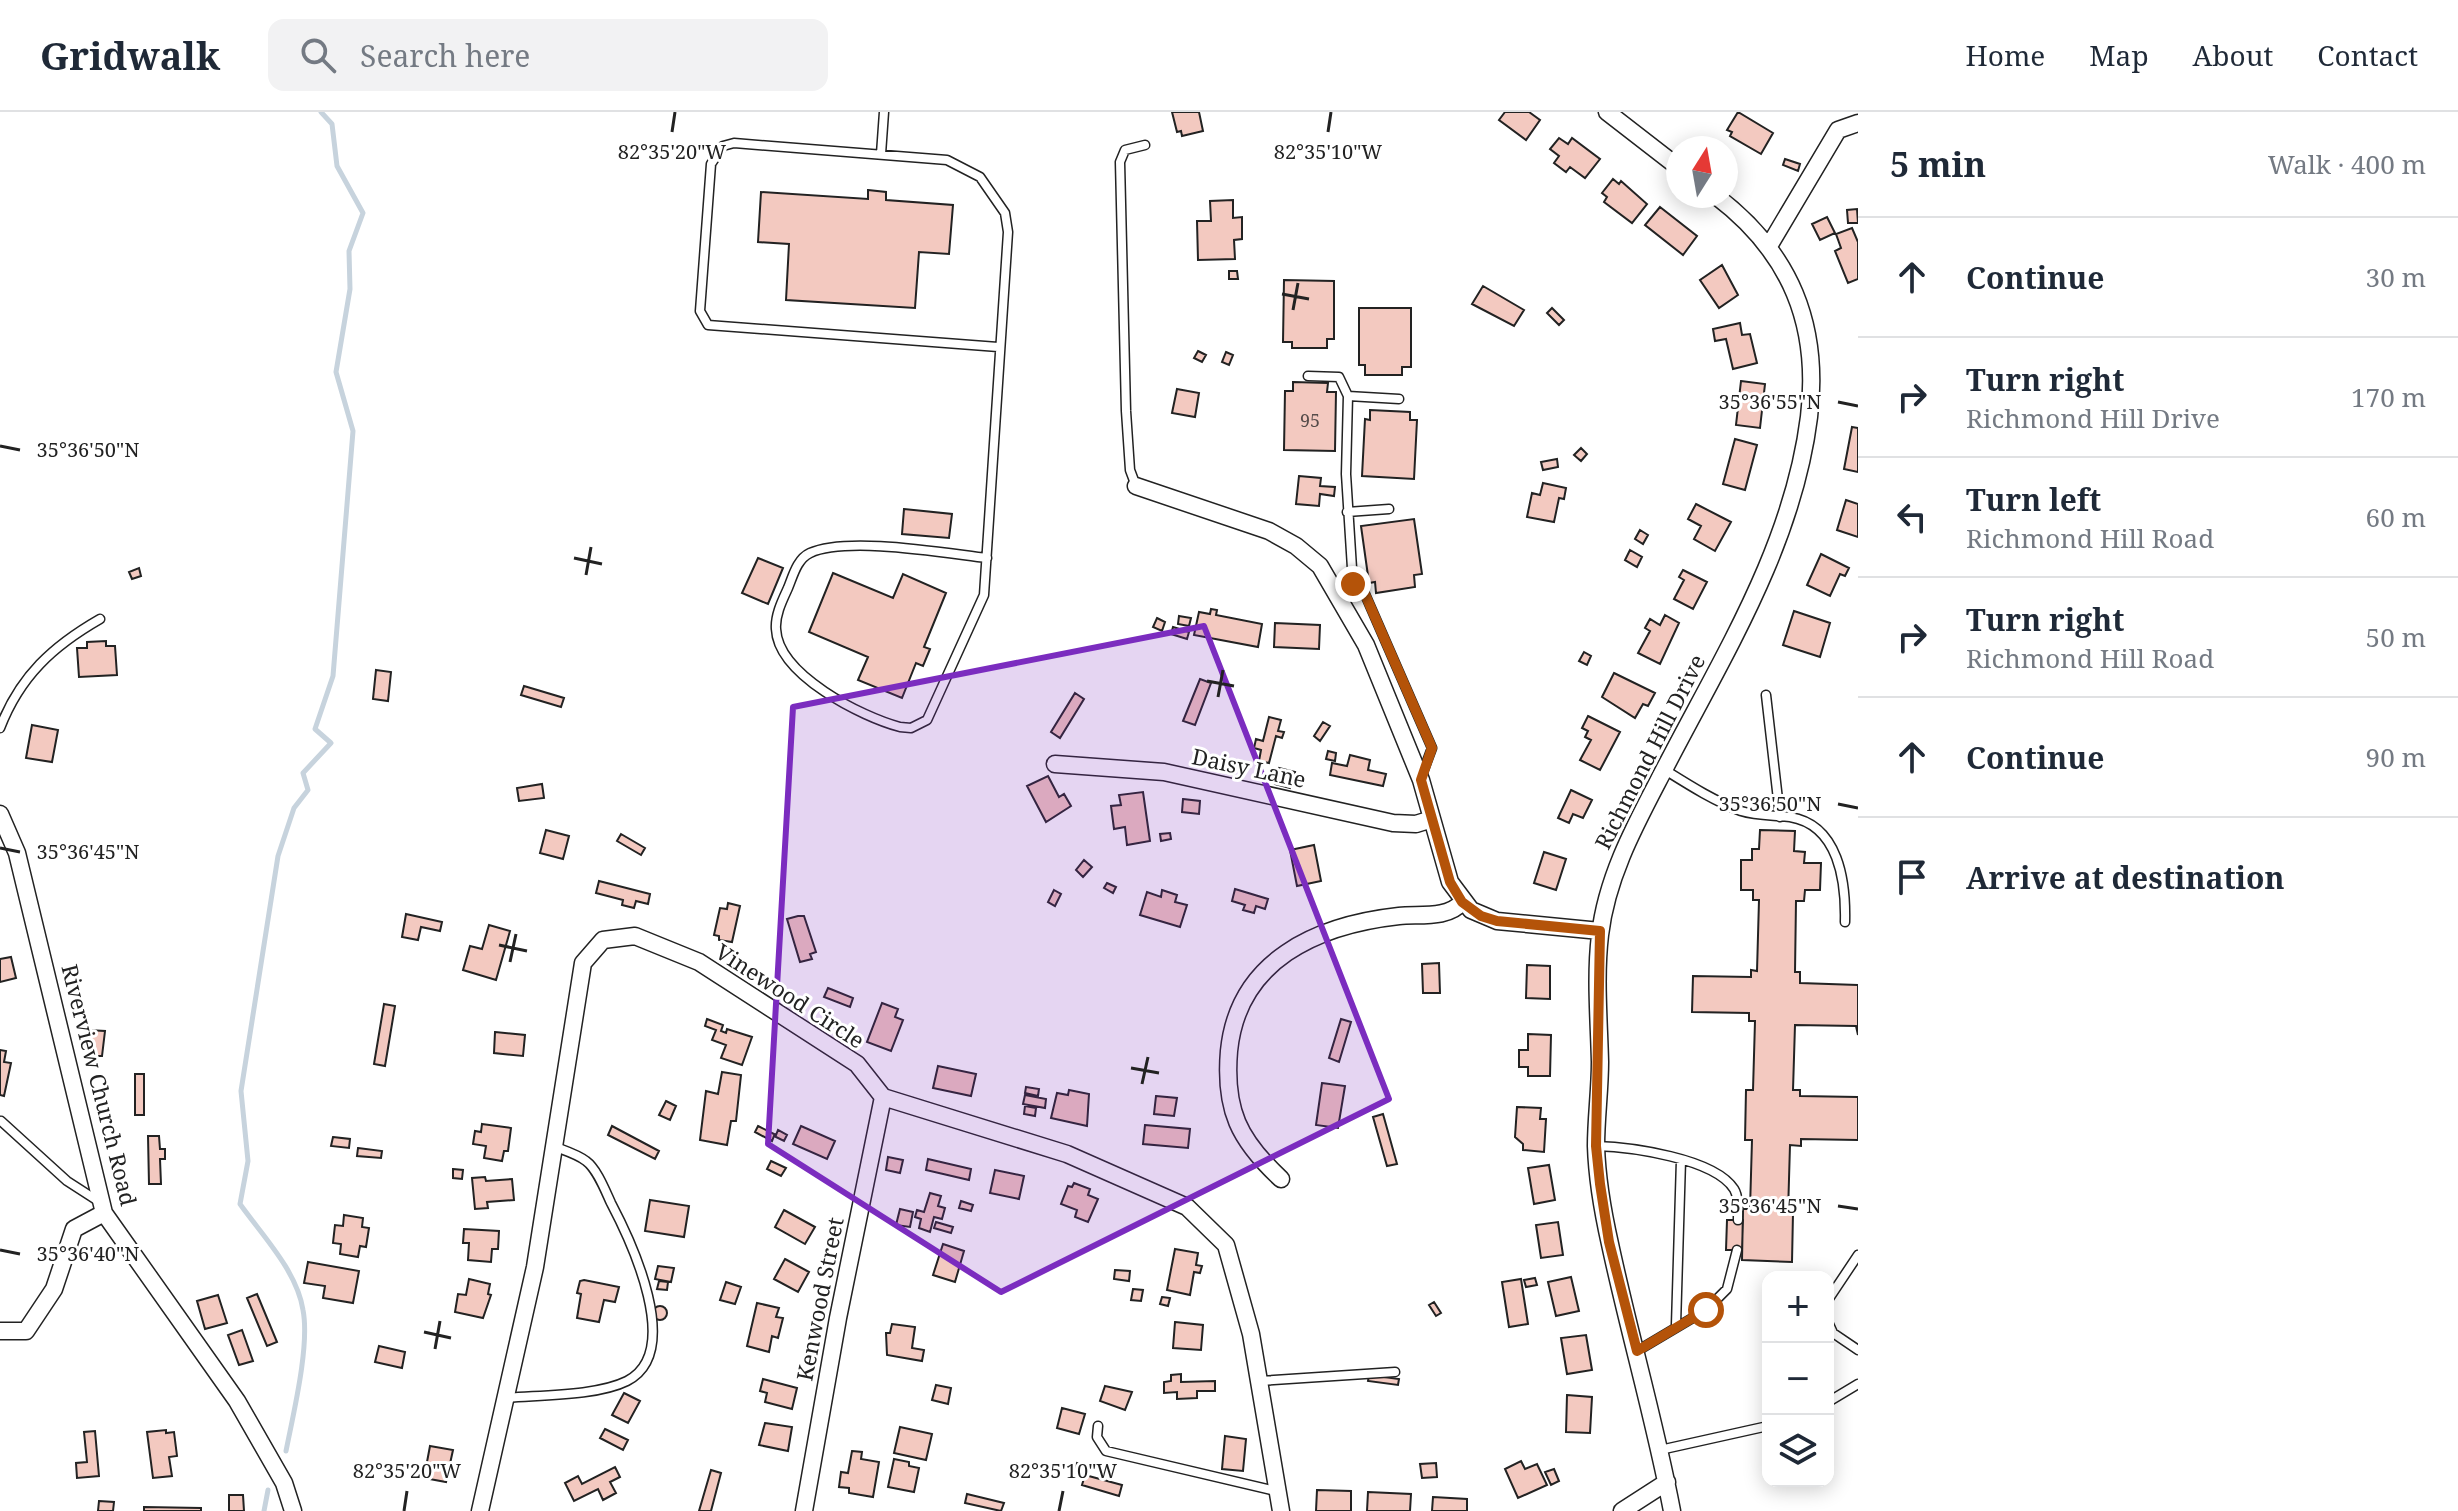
<!DOCTYPE html>
<html lang="en">
<head>
<meta charset="utf-8">
<style>
	:root { --surface:#fff; --page:#f2f2f3; --text:#1f2937; --muted:#747a83; --line:#e0e1e3 }
	body { margin:0; font-family:"Noto Serif",serif; background:var(--page); color:var(--text) }
	.controls { position:absolute; right:24px; bottom:24px; display:grid; overflow:hidden; border-radius:16px; box-shadow:0 4px 20px #0003 }
	.controls button { width:72px; height:72px; display:grid; place-items:center; padding:0; border:0; border-bottom:2px solid var(--line); background:var(--surface); color:var(--text); font:40px sans-serif }
	.compass { position:absolute; left:1666px; top:24px; width:72px; height:72px; border-radius:50%; background:var(--surface); box-shadow:0 4px 20px #0003; rotate:11deg }
	.stop { position:absolute; width:24px; height:24px; margin:-18px; border:6px solid #b45309; border-radius:50%; background:#fff }
	.stop.end { background:#b45309; border-color:#fff; box-shadow:0 2px 8px #0008 }
	.list { margin:0; padding:0; list-style:none }
	h2 { display:flex; justify-content:space-between; align-items:center; height:104px; margin:0; padding:0 32px; font-size:34px }
	h2 small { font-size:26px; font-weight:400; color:var(--muted) }
	.list li { display:grid; grid-template-columns:52px 1fr auto; gap:24px; align-items:center; box-sizing:border-box; height:120px; padding:0 32px; border-top:2px solid var(--line) }
	.list b { display:block; font-size:30px; white-space:nowrap }
	.list p { margin:0; font-size:26px; white-space:nowrap; color:var(--muted) }
	.list em { font-size:26px; font-style:normal; color:var(--muted) }
	.icon { flex:none; width:44px; height:44px; fill:none; stroke:currentColor; stroke-width:2; stroke-linecap:round; stroke-linejoin:round }
	.map { position:relative; flex:none; width:1858px; height:1399px; overflow:hidden }
	header { display:flex; align-items:center; gap:48px; box-sizing:border-box; height:112px; padding:0 40px; background:var(--surface); border-bottom:2px solid var(--line) }
	header strong { font-size:38px }
	nav { display:flex; gap:44px; margin-inline-start:auto; font-size:28px }
	.search { width:560px; height:72px; background:var(--page); display:flex; align-items:center; gap:20px; box-sizing:border-box; padding:0 28px; border-radius:16px; color:var(--muted); font-size:30px }
	main { display:flex }
	aside { flex:1; background:var(--surface) }
	.map>svg:first-child { display:block }
</style>
</head>
<body>
<header>
<strong>Gridwalk</strong>
<div class="search"><svg class="icon" aria-label="search" viewBox="0 0 24 24"><circle cx="10" cy="10" r="6"/><path d="M15 15l6 6"/></svg>Search here</div>
<nav><a>Home</a><a>Map</a><a>About</a><a>Contact</a></nav>
</header>
<main>
<div class="map">
<svg width="1858" height="1399" viewBox="0 0 1858 1399">
	<rect width="100%" height="100%" fill="#fff"/>
	<g fill="none" stroke-linecap="round" stroke-linejoin="round">
		<path stroke="#c7d3dd" stroke-width="5" d="M286,1339C293,1303 310,1234 303,1198C297,1159 262,1123 240,1092L248,1049L241,979L278,744L294,696L308,678L303,661L331,631L315,617L333,564L353,319L336,260L350,177L349,139L363,101L337,54L332,12L321,0
			M264,1399L268,1378"/>
	</g>
	<path fill="#f3c9c0" stroke="#222" stroke-width="2" d="M1172,0H1199L1203,19L1182,24L1181,19L1177,20Z
		M1505,0H1529L1540,8L1526,28L1499,8Z
		M1738,0L1773,21L1761,42L1730,24L1732,20L1727,18Z
		M1559,26L1568,32L1572,26L1600,47L1585,66L1570,55L1566,60L1554,51L1559,44L1550,37Z
		M1785,47L1800,52L1798,59L1783,53Z
		M1613,67L1619,72L1621,69L1647,92L1632,111L1604,90L1607,85L1602,81Z
		M868,78L886,80V88L953,93L949,142L919,140L915,196L786,188L789,132L758,130L761,80L868,87Z
		M1233,88V106L1242,105V127L1234,128L1235,147L1198,148L1197,109H1211L1210,89Z
		M1660,95L1697,124L1683,143L1645,113Z
		M1857,97L1858,111H1848L1847,98Z
		M1827,105L1835,121L1820,128L1812,112Z
		M1852,116L1858,130V167L1848,171L1835,139L1841,136L1836,122Z
		M1722,153L1738,183L1719,196L1700,168Z
		M1229,159H1237L1238,167H1229Z
		M1284,168L1334,169V227H1327V236H1292V230H1283Z
		M1483,174L1524,198L1514,214L1472,192Z
		M1359,196H1411V255H1402V263H1365V253H1359Z
		M1552,196L1564,208L1559,213L1547,201Z
		M1740,211L1742,223L1750,222L1757,251L1733,257L1726,227L1715,229L1713,217Z
		M1198,239L1206,243L1202,250L1194,246Z
		M1226,240L1233,243L1229,253L1222,250Z
		M1741,269L1765,272L1760,316L1736,313Z
		M1293,270L1328,271L1327,280H1336L1335,339L1284,338L1285,279H1293Z
		M1177,277L1199,281L1195,305L1172,301Z
		M1370,298L1410,300V308H1417L1414,367L1362,364L1365,307L1370,308Z
		M1852,315L1858,316V360L1844,357Z
		M1735,327L1757,333L1745,378L1723,372Z
		M1581,336L1587,342L1581,349L1574,343Z
		M1557,347L1558,355L1543,358L1541,350Z
		M1299,364L1321,366L1320,374L1335,375L1334,384L1320,382L1319,394L1296,392Z
		M1543,371L1566,376L1564,387L1559,386L1554,410L1527,405L1532,381L1540,383Z
		M1846,388L1858,392V425L1837,418Z
		M1696,392L1731,410L1715,439L1694,427L1701,414L1688,407Z
		M904,397L952,402L949,426L902,422Z
		M1414,407L1422,462L1414,463L1415,475L1376,481L1375,470L1369,471L1361,414Z
		M1640,418L1648,423L1643,432L1635,427Z
		M1630,438L1642,445L1637,455L1625,448Z
		M1821,442L1849,456L1845,464L1840,462L1830,484L1807,473Z
		M758,446L783,456L768,492L742,481Z
		M139,456L141,464L132,467L129,460Z
		M1683,458L1707,470L1693,497L1674,487L1684,468L1679,465Z
		M833,461L893,486L903,462L946,481L924,535L930,537L923,554L916,551L902,586L858,568L868,545L809,520Z
		M1211,497L1217,498L1216,503L1262,512L1258,535L1194,523L1199,500L1210,502Z
		M1794,499L1830,511L1820,545L1783,533Z
		M1665,503L1679,511L1660,552L1638,541L1650,519L1645,516L1650,507L1660,513Z
		M1179,504L1191,506L1189,514L1178,512Z
		M1157,506L1165,510L1162,519L1153,515Z
		M1275,511L1320,513L1319,537L1274,535Z
		M1173,515L1189,520L1187,527L1171,522Z
		M106,529V534H115L117,563L79,565L77,536H87V530Z
		M1584,540L1591,544L1587,553L1579,549Z
		M376,558L391,560L388,589L373,587Z
		M1614,561L1655,581L1648,594L1643,592L1635,606L1602,585Z
		M1200,567L1211,571L1195,613L1183,609Z
		M524,574L564,586L561,595L521,583Z
		M1075,581L1084,587L1060,626L1051,620Z
		M1588,604L1620,620L1600,658L1580,648L1591,628L1585,625L1588,619L1582,616Z
		M1269,605L1281,608L1278,619L1284,620L1282,626L1276,624L1269,651L1259,649L1261,638L1254,636L1256,627L1263,629Z
		M1323,610L1330,614L1320,629L1314,624Z
		M32,613L58,618L52,650L26,646Z
		M1328,639L1336,641L1335,649L1326,647Z
		M1350,643L1370,648L1368,658L1386,662L1383,674L1330,663L1332,651L1347,654Z
		M1279,656L1295,660L1290,676L1275,672Z
		M1048,664L1059,685L1064,682L1071,694L1046,710L1027,674Z
		M542,672L544,686L519,689L517,676Z
		M1571,678L1592,688L1583,706L1573,702L1569,711L1558,706Z
		M1143,680L1150,729L1127,733L1125,715L1114,717L1111,694L1121,693L1119,683Z
		M1183,687L1200,689L1199,702L1182,700Z
		M546,718L569,724L563,747L540,741Z
		M1760,718L1795,719L1794,739L1805,740L1804,751H1821L1820,778H1805L1804,789H1796L1795,860H1800V871L1858,873V923L1856,914L1795,913L1793,978H1800V984L1858,985V1028L1801,1027V1034L1790,1033L1788,1101H1793L1792,1150L1742,1148L1743,1097H1750L1752,1028H1745L1746,978H1753L1755,909H1749V901L1692,900L1693,864L1751,865V858L1757,859L1759,788H1753V778H1741V748H1752V737H1759Z
		M1170,721L1171,727L1161,729L1160,722Z
		M621,722L645,736L641,743L617,729Z
		M1314,733L1321,769L1297,774L1290,738Z
		M1544,740L1566,747L1556,778L1534,771Z
		M1084,748L1092,755L1083,765L1076,758Z
		M599,769L650,782L648,792L636,789L634,796L622,793L623,788L596,781Z
		M1107,771L1116,775L1113,781L1104,776Z
		M1235,777L1268,787L1265,797L1256,794L1254,801L1243,798L1245,793L1232,789Z
		M1054,778L1061,782L1055,794L1048,790Z
		M1162,778L1177,783L1175,790L1187,793L1180,815L1140,803L1147,780L1161,785Z
		M728,791L740,794L732,830L719,828V824L714,823L720,796L727,797Z
		M406,802L442,810L440,819L421,815L418,828L402,825Z
		M798,804H804L816,840L810,842L812,847L800,850L787,807Z
		M489,813L510,819L496,868L463,858L470,834L482,837Z
		M11,845L16,866L0,870V847Z
		M1439,851L1440,881H1423L1422,852Z
		M1527,853L1550,854V887L1526,886Z
		M828,876L853,886L850,895L824,885Z
		M882,891L898,897L895,905L903,908L891,939L867,930Z
		M384,892L395,894L385,954L374,952Z
		M707,907L723,913L721,919L726,921L727,917L752,925L742,953L721,946L726,933L712,928L716,918L705,914Z
		M1341,907L1351,910L1339,950L1329,946Z
		M87,918L105,919L102,944H89Z
		M495,920L525,923L523,944L494,941Z
		M1528,922L1551,923L1550,964H1528V955H1519V938H1528Z
		M0,938L6,939L4,950L11,951L4,984L0,983Z
		M938,954L976,962L971,984L933,976Z
		M722,960L741,963L736,1009H731L727,1033L700,1028L706,979L718,982Z
		M135,962H144V1003H135Z
		M1322,971L1345,974L1338,1016L1316,1013Z
		M1026,975L1039,977L1038,984L1025,981Z
		M1069,978L1089,982L1087,1014L1051,1006L1057,981L1068,983Z
		M1025,983L1046,987L1045,996L1023,992Z
		M1156,984L1177,986L1174,1004L1154,1002Z
		M666,989L676,994L670,1008L659,1003Z
		M1025,994L1036,996L1035,1004L1024,1002Z
		M1517,995L1541,996L1540,1007H1546L1544,1040L1523,1038V1032L1515,1025Z
		M1383,1002L1397,1052L1387,1054L1373,1005Z
		M482,1012L511,1016L508,1039H504L502,1049L484,1046L486,1034L473,1032L475,1019L481,1020Z
		M1145,1013L1190,1017L1188,1036L1143,1032Z
		M612,1014L659,1039L655,1047L608,1023Z
		M758,1014L776,1023L778,1018L787,1023L784,1029L774,1024L772,1029L755,1020Z
		M801,1014L835,1029L827,1047L793,1032Z
		M148,1024H159L160,1037H165V1047H160L161,1072H149Z
		M333,1025L350,1027L349,1036L331,1034Z
		M358,1036L382,1039L381,1046L357,1044Z
		M888,1045L903,1048L900,1061L886,1058Z
		M928,1047L971,1057L969,1068L926,1058Z
		M771,1049L786,1056L781,1064L767,1057Z
		M1549,1053L1555,1088L1534,1092L1528,1056Z
		M453,1057L463,1058L462,1067L453,1066Z
		M995,1058L1024,1064L1019,1087L990,1081Z
		M485,1065L486,1069L512,1067L514,1088L487,1090L488,1096L475,1097L472,1066Z
		M1074,1071L1090,1077L1088,1083L1098,1087L1088,1110L1075,1105L1077,1098L1061,1092L1068,1074L1072,1075Z
		M930,1081L941,1084L938,1094L945,1096L942,1107L934,1105L930,1120L919,1116L921,1107L915,1105L917,1098L924,1100Z
		M650,1088L689,1094L684,1125L645,1119Z
		M961,1089L973,1093L971,1099L959,1096Z
		M900,1097L913,1100L910,1115L896,1113Z
		M784,1098L815,1115L805,1132L775,1115Z
		M344,1103L363,1106L362,1115L369,1116L366,1135L360,1134L358,1145L340,1142L341,1132L333,1131L335,1113L343,1114Z
		M1727,1108H1743L1742,1138H1726Z
		M936,1110L953,1115L951,1121L934,1116Z
		M1558,1110L1563,1143L1541,1146L1536,1113Z
		M464,1117L499,1119L498,1137H492L491,1150L468,1148L469,1131H463Z
		M943,1132L964,1139L955,1170L933,1163Z
		M1175,1137L1198,1141L1196,1153L1202,1154L1200,1161L1194,1160L1190,1183L1167,1178Z
		M785,1147L809,1160L798,1180L774,1167Z
		M308,1150L359,1159L353,1191L323,1186L325,1174L304,1171Z
		M658,1154L674,1156L671,1170L655,1167Z
		M1115,1158L1130,1159L1129,1169L1114,1167Z
		M1571,1165L1579,1199L1556,1204L1548,1170Z
		M1535,1166L1537,1173L1526,1175L1524,1168Z
		M469,1167L490,1172L488,1182L491,1183L483,1206L455,1200L458,1182L466,1183Z
		M1521,1167L1528,1212L1509,1215L1502,1170Z
		M584,1168L619,1175L615,1190L604,1188L599,1210L577,1206L581,1182L577,1181L580,1169Z
		M659,1169L668,1170L667,1178L657,1177Z
		M726,1170L741,1175L735,1192L720,1188Z
		M1133,1177L1143,1178L1141,1189L1131,1188Z
		M257,1182L277,1230L267,1234L247,1186Z
		M218,1183L227,1211L205,1217L197,1189Z
		M1162,1185L1170,1186L1168,1194L1160,1192Z
		M1434,1190L1441,1201L1436,1204L1429,1193Z
		M757,1191L779,1196L776,1205L783,1206L778,1226L772,1224L769,1240L747,1234Z
		M653 1201a7 7 0 1 1 14 0a7 7 0 1 1-14 0Z
		M1175,1210L1203,1213L1201,1238L1173,1236Z
		M892,1212L915,1215L912,1236L924,1238L922,1249L887,1243L886,1221H890Z
		M242,1218L253,1249L239,1253L228,1223Z
		M1586,1223L1592,1258L1567,1262L1561,1226Z
		M379,1234L405,1240L402,1256L375,1250Z
		M1181,1262V1270L1215,1269V1279H1197V1286L1177,1287V1280L1164,1281V1270L1171,1269V1263Z
		M1369,1263L1399,1267L1398,1273L1368,1269Z
		M763,1267L797,1276L792,1297L765,1290L767,1281L760,1279Z
		M936,1273L951,1276L948,1292L932,1288Z
		M1105,1274L1132,1280L1125,1298L1100,1289Z
		M624,1281L640,1289L628,1311L612,1303Z
		M1567,1283L1592,1285L1590,1321L1566,1320Z
		M1062,1296L1085,1302L1079,1322L1057,1316Z
		M765,1311L792,1315L788,1339L759,1333Z
		M900,1315L932,1322L926,1348L894,1341Z
		M605,1317L628,1328L623,1338L600,1326Z
		M166,1318V1321L174,1320L177,1344L169,1345L172,1364L153,1366L147,1320Z
		M95,1319L99,1364L77,1366L76,1351L87,1350L84,1320Z
		M1225,1324L1246,1327L1243,1359L1222,1357Z
		M430,1334L453,1338L446,1370L424,1366Z
		M852,1339L862,1340L861,1347L879,1350L873,1385L849,1381V1376L839,1375L841,1360L848,1361Z
		M894,1347L909,1350V1354L919,1356L914,1380L888,1375Z
		M1521,1349L1525,1357L1537,1352L1547,1373L1518,1386L1505,1357Z
		M1077,1351L1086,1354L1083,1363L1074,1360Z
		M1436,1351L1437,1365L1422,1366L1420,1352Z
		M615,1355L620,1365L610,1370L616,1381L603,1388L598,1377L574,1389L565,1371L578,1364L582,1372Z
		M1554,1357L1559,1369L1551,1373L1545,1360Z
		M711,1358L721,1361L711,1399H699Z
		M1085,1363L1122,1373L1119,1384L1082,1373Z
		M1317,1378L1351,1379V1399H1316Z
		M1368,1380L1411,1382L1410,1399H1367Z
		M967,1382L1004,1391L1001,1399L965,1391Z
		M229,1383H243L244,1399H229Z
		M1433,1385L1467,1387V1399H1432Z
		M99,1389L114,1390L113,1399H98Z
		M144,1395L201,1396V1399H144Z"/>
	<g fill="none" stroke-linecap="round" stroke-linejoin="round">
		<defs>
			<path id="lane" d="M881,42L884,0
				M1308,264L1339,265L1348,284
				M1136,374L1130,358L1126,299L1120,50L1125,38L1145,33
				M1347,400L1389,397
				M987,446C944,441 847,424 810,441C797,447 793,464 788,476C782,489 775,503 776,517C778,563 862,605 900,615L911,616L927,608L984,483L1008,120L1005,101L980,65L947,48L734,31L723,34L711,52L700,199L708,213L998,235
				M1353,472L1346,362L1348,284L1399,287
				M1337,482L1353,472L1361,473L1432,636L1422,663
				M1766,583L1780,705
				M0,616C20,564 53,534 100,507
				M1665,658C1689,673 1714,689 1741,699C1757,704 1773,703 1790,705C1839,713 1846,770 1845,810
				M1,1009L67,1069L98,1089
				M1596,1034C1630,1035 1714,1046 1734,1077C1739,1085 1738,1099 1738,1108
				M1828,1188L1858,1143
				M1828,1210L1833,1221L1858,1238
				M1676,1213L1681,1048
				M1637,1239L1706,1198L1727,1177L1737,1138
				M1260,1269L1395,1260
				M506,1286C540,1283 597,1284 627,1269C684,1240 631,1129 611,1091C605,1078 597,1057 586,1049C577,1042 563,1038 553,1034
				M1828,1290L1858,1272
				M1098,1314L1097,1325L1106,1339L1276,1379
				M1660,1338L1768,1314"/>
			<path id="street" d="M1607,0L1678,55
				M1769,134L1838,18L1858,11
				M1136,374L1269,419L1296,434L1320,454L1366,533L1421,668L1450,770L1471,798L1497,809L1600,819
				M1055,652L1164,660L1393,711L1416,712L1432,707
				M0,702L17,741L104,1101L237,1289L284,1371L293,1399
				M1281,1067C1239,1028 1224,998 1229,939C1238,848 1317,813 1399,804C1420,802 1448,807 1462,790
				M0,1219H26L54,1177L74,1117L104,1101
				M480,1399L535,1155L583,851L603,828L635,824L699,850L857,952L883,985L1067,1042L1187,1095L1226,1133L1251,1222L1281,1399
				M804,1399L838,1206L883,985
				M1622,1399L1667,1370
				M1672,1399C1655,1309 1629,1221 1610,1132C1603,1101 1597,1066 1596,1034C1596,1006 1600,978 1600,950C1599,908 1595,865 1600,823C1607,762 1638,708 1666,654C1724,542 1793,433 1809,305C1820,213 1791,141 1716,84"/>
		</defs>
		<use href="#lane" stroke="#222" stroke-width="11"/>
		<use href="#street" stroke="#222" stroke-width="19"/>
		<use href="#lane" stroke="#fff" stroke-width="8"/>
		<use href="#street" stroke="#fff" stroke-width="16"/>
	</g>
	<g fill="none" stroke-linecap="round" stroke-linejoin="round">
		<path stroke="#b45309" stroke-width="10" d="M1353,472L1361,473L1432,636L1421,668L1450,770L1462,790L1481,804L1497,809L1600,819L1596,1034L1600,1072L1609,1130L1637,1239L1706,1198"/>
	</g>
	<path fill="#7b2cbf" fill-opacity="0.2" stroke="#7b2cbf" stroke-width="6" stroke-linejoin="round" d="M1204,514L1389,987L1001,1180L768,1032L793,595Z"/>
	<path fill="none" stroke="#222" stroke-width="3" d="M672,20L675,0M1328,20L1331,0M1282,182L1309,187M1293,198L1298,171M1838,290L1858,294M0,334L20,338M574,446L602,452M586,463L591,435M1207,569L1234,574M1218,585L1223,558M1838,692L1858,696M0,736L20,740M499,833L527,839M510,850L516,822M1131,956L1159,961M1142,972L1148,945M1838,1094L1858,1097M0,1138L20,1142M424,1220L451,1226M435,1237L440,1209M404,1399L407,1379M1059,1399L1063,1379"/>
	<g text-anchor="middle" stroke-width="6" stroke-linejoin="round" paint-order="stroke">
		<g font-size="18" fill="#564c4a">
			<text x="1310" y="315">95</text>
		</g>
		<g font-size="22" fill="#222" stroke="#fff">
			<text transform="translate(1650 640) rotate(-63)" y="8">Richmond Hill Drive</text>
			<text transform="translate(1249 656) rotate(12)" y="8">Daisy Lane</text>
			<text transform="translate(790 884) rotate(33)" y="8">Vinewood Circle</text>
			<text transform="translate(99 973) rotate(76)" y="8">Riverview Church Road</text>
			<text transform="translate(820 1187) rotate(-79)" y="8">Kenwood Street</text>
		</g>
	</g>
	<g font-size="20" text-anchor="middle" fill="#222" stroke="#fff" stroke-width="6" stroke-linejoin="round" paint-order="stroke">
		<text x="672" y="47">82°35'20"W</text>
		<text x="1328" y="47">82°35'10"W</text>
		<text x="1770" y="297">35°36'55"N</text>
		<text x="88" y="345">35°36'50"N</text>
		<text x="1770" y="699">35°36'50"N</text>
		<text x="88" y="747">35°36'45"N</text>
		<text x="1770" y="1101">35°36'45"N</text>
		<text x="88" y="1149">35°36'40"N</text>
		<text x="407" y="1366">82°35'20"W</text>
		<text x="1063" y="1366">82°35'10"W</text>
	</g>
</svg>
<div class="controls">
<button>+</button>
<button>−</button>
<button><svg class="icon" aria-label="layers" viewBox="0 0 24 24"><path d="M12 4l9 5-9 5-9-5zM3 14l9 5 9-5"/></svg></button>
</div>
<svg class="compass" viewBox="-18 -18 36 36"><path d="M0-13l5 13h-10z" fill="#e53935"/><path d="M0 13l5-13h-10z" fill="#747a83"/></svg>
<div class="stop" style="left:1706px;top:1198px"></div>
<div class="stop end" style="left:1353px;top:472px"></div>
</div>
<aside>
<h2>5 min<small>Walk · 400 m</small></h2>
<ul class="list">
<li><svg class="icon" aria-label="ahead" viewBox="0 0 24 24"><path d="M12 20V5M6 11l6-6 6 6"/></svg><div><b>Continue</b></div><em>30 m</em></li>
<li><svg class="icon" aria-label="right" viewBox="0 0 24 24"><path d="M7 20v-9h11M14 6l5 5-5 5"/></svg><div><b>Turn right</b><p>Richmond Hill Drive</p></div><em>170 m</em></li>
<li><svg class="icon" aria-label="left" viewBox="0 0 24 24"><path d="M17 20v-9H6M10 6l-5 5 5 5"/></svg><div><b>Turn left</b><p>Richmond Hill Road</p></div><em>60 m</em></li>
<li><svg class="icon" aria-label="right" viewBox="0 0 24 24"><path d="M7 20v-9h11M14 6l5 5-5 5"/></svg><div><b>Turn right</b><p>Richmond Hill Road</p></div><em>50 m</em></li>
<li><svg class="icon" aria-label="ahead" viewBox="0 0 24 24"><path d="M12 20V5M6 11l6-6 6 6"/></svg><div><b>Continue</b></div><em>90 m</em></li>
<li><svg class="icon" aria-label="arrive" viewBox="0 0 24 24"><path d="M6 21V4h12l-3 4 3 4H6"/></svg><div><b>Arrive at destination</b></div></li>
</ul>
</aside>
</main>
</body>
</html>
